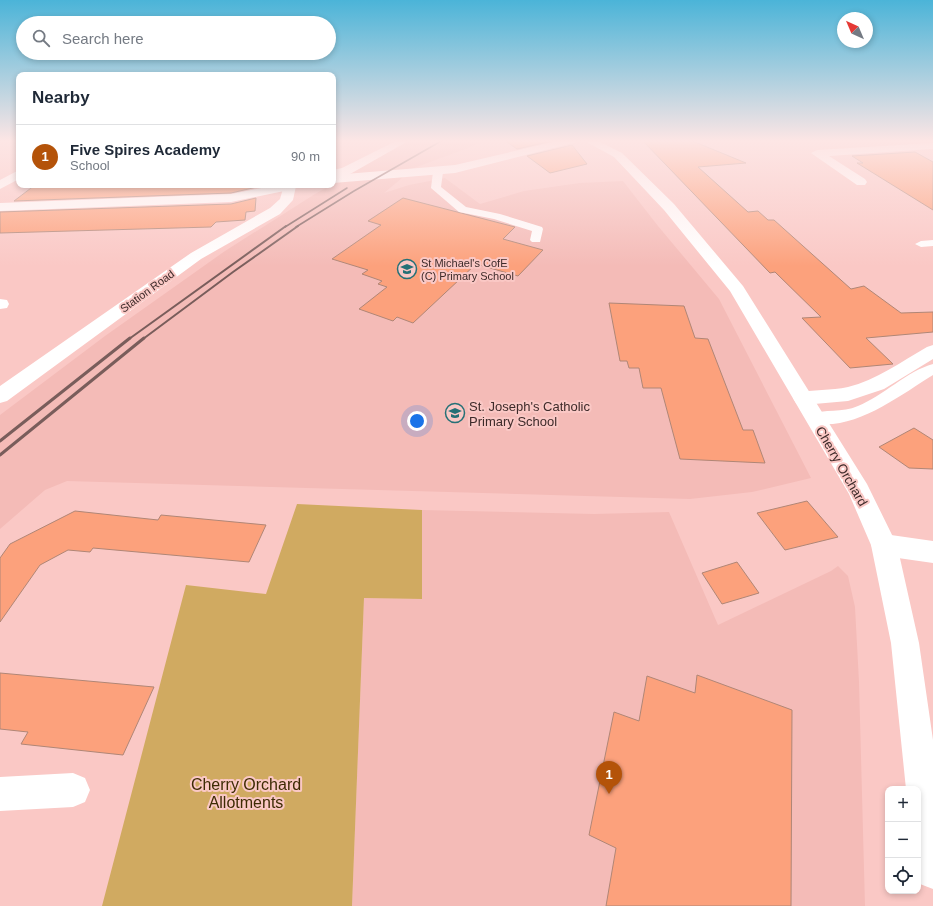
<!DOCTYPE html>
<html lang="en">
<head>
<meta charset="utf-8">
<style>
	:root { --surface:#fff; --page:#f2f2f3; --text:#1f2937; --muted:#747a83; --line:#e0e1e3; --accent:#b45309 }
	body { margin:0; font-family:Arial,sans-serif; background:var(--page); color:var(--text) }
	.controls { position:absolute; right:12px; bottom:12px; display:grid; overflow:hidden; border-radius:8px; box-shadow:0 2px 6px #0003 }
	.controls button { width:36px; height:36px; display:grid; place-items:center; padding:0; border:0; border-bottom:1px solid var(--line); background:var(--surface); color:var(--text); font:20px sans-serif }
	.compass { position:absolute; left:837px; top:12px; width:36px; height:36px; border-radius:50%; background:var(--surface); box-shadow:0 2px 6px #0003; rotate:316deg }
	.you { position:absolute; left:417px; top:421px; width:14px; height:14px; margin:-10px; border:3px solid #fff; border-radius:50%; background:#1a73e8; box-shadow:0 0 0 6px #1a73e833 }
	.badge { display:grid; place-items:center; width:26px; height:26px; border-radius:50%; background:var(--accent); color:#fff; font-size:13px; font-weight:700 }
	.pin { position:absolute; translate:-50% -33px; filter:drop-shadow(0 1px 2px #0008) }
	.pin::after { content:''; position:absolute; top:21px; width:14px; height:12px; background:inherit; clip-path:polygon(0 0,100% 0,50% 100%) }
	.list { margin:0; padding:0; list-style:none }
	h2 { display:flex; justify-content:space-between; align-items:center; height:52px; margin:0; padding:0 16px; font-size:17px }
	h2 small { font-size:13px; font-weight:400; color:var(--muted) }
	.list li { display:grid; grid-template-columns:26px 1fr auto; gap:12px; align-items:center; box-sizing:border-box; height:64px; padding:0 16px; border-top:1px solid var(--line) }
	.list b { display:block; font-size:15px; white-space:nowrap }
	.list p { margin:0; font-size:13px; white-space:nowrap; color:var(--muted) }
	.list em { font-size:13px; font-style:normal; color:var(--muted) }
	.icon { flex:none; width:22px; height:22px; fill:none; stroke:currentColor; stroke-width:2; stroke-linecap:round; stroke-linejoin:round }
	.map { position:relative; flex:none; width:933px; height:906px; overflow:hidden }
	.search { position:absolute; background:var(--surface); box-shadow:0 2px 6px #0003; left:16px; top:16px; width:320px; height:44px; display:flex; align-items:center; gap:10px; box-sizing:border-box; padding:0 14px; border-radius:22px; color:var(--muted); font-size:15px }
	.panel { position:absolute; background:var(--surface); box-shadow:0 2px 6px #0003; left:16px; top:72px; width:320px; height:116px; border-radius:8px }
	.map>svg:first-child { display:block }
</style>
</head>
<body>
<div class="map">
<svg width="933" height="906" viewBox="0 0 933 906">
	<rect width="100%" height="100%" fill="#fac8c5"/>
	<path fill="#f4bbb7" d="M410,140H486L476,145L414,168L384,193L409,185L445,178L480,204L524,191L580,183L623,181L658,226L719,299L811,478L752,492L690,499L67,481L45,490L0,529V415L105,336L225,251L315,194Z
		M422,510L594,514L669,512L718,625L831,571L838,566L848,576L855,607L859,682L865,906H352L364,598L421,599Z"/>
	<path fill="#d0aa61" d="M297,504L422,510V599L364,598L352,906H102L186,585L266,594Z"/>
	<path fill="#fca17c" stroke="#b08676" d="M504,140H557L517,149Z
		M642,140H690L746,163L698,167L748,212L758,211L768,220H774L851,289L864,286L901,313L933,312V332L866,338L893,364L850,368L802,318L821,317L775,272L770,273Z
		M572,145L587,164L550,173L527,156Z
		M915,152L933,162V210L857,163H863L852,156Z
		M35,185H257V187L231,193L14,201Z
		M256,198L255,211L246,212L245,220L216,222L211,227L0,233V212L231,204Z
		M403,198L515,227L503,239L543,250L518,276L476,264L413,323L397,317L393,321L359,309L387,287L378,284L382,281L362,274L368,270L332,259L381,225L368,221Z
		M609,303L684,306L695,338L708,339L743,430H753L765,463L680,459L661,388H643L639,368H629L627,361H620Z
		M914,428L933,440V469L909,468L879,447Z
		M807,501L838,537L785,550L757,513Z
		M75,511L158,520L161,515L266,525L249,562L93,548L90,552L68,550L40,565L0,622V558L10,544Z
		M737,562L759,593L722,604L702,573Z
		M0,673L154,687L123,755L21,744L28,732L0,729Z
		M697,675L792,710L791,906H606L616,848L589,835L614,712L639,721L647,676L695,693Z"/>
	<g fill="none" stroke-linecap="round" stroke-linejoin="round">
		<path fill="#fff" fill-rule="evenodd" d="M438,169L443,172L441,187L466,207L500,214L542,227L543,229L540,242H532L530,240L532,231L494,219L459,212L431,188L433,172Z
			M933,240V246L921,247L915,244L921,241Z
			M933,364V375C899,396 851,434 809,422L807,418L809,414C825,409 842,413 858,406C883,396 907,371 933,364Z"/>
		<path fill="#fff" fill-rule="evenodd" d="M398,140H410L350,174L333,178V170L342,168Z
			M933,143V149H931L829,156L865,179L867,182L865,185H857L811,153L817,150Z
			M19,170V179L0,189V180Z
			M284,185L296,186L293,200L280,214L201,259L7,401L0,403V386L191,253L270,208L280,199Z
			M0,299L7,300L9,304L7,308L0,309Z
			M933,345V359L884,389L848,401L803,405L796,403L793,398L796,393C813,389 831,391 848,387C876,380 901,362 927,347Z
			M884,534L933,541V563L884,556L875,553L871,545L875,537Z
			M73,773L85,778L90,790L85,802L73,807L0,811V777Z"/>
		<path fill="#fff" fill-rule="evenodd" d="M562,140H578L577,142L455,173L333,183V175L455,165Z
			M583,140H596L622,153L674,204L743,286L867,484L897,545L919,643L933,740V889L920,884L918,879V789H906L891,643L871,545L849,494L730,291L664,210L614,157Z
			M276,185H300L294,189L231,202L0,211V203L231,194Z"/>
		<path stroke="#795d5b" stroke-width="1.5" d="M285,227L347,188
			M296,227L354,191L443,140"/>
		<path stroke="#795d5b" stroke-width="2" d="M129,339L286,226
			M143,339L233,272L298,226"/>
		<path stroke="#795d5b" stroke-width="3" d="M0,441L130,338
			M0,455L144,338"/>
	</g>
	<linearGradient id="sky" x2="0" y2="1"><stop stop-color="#4bb4d8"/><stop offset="0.53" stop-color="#fde6e5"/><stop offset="1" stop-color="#fde6e5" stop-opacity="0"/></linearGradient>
	<rect width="933" height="266" fill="url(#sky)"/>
	<defs>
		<symbol id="school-ring" viewBox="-11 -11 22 22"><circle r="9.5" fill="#fac8c5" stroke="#257076" stroke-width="1.5"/><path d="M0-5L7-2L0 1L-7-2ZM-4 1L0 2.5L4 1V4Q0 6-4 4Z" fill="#257076"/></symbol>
	</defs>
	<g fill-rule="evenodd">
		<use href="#school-ring" x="396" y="258" width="22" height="22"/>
		<use href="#school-ring" x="444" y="402" width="22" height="22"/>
	</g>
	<g text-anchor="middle" stroke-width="4" stroke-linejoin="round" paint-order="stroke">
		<g font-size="11" fill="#3e2b2a" stroke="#fac8c5" text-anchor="start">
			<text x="421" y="267">St Michael's CofE<tspan x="421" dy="13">(C) Primary School</tspan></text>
		</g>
		<g font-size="11" fill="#3e2b2a" stroke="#fac8c5">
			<text transform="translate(147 291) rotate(-36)" y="4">Station Road</text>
		</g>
		<g font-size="13" fill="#3e2b2a" stroke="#fac8c5" text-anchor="start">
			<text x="469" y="411">St. Joseph's Catholic<tspan x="469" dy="15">Primary School</tspan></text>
		</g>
		<g font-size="13" fill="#3e2b2a" stroke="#fac8c5">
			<text transform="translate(842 466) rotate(60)" y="5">Cherry Orchard</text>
		</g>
		<g font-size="16" fill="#3d2b03" stroke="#fac8c5">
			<text x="246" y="790">Cherry Orchard<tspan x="246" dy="18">Allotments</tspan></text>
		</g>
	</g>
</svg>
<div class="controls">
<button>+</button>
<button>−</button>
<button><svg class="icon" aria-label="locate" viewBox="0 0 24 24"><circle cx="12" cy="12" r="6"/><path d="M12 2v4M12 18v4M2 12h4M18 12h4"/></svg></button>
</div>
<svg class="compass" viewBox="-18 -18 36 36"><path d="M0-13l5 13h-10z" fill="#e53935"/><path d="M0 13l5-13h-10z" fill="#747a83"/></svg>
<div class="you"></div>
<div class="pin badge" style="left:609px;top:794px">1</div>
<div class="search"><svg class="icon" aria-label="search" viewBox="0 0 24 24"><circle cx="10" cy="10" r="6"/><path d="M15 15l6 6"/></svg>Search here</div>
<section class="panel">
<h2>Nearby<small></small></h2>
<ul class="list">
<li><span class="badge">1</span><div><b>Five Spires Academy</b><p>School</p></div><em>90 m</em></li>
</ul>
</section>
</div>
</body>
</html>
